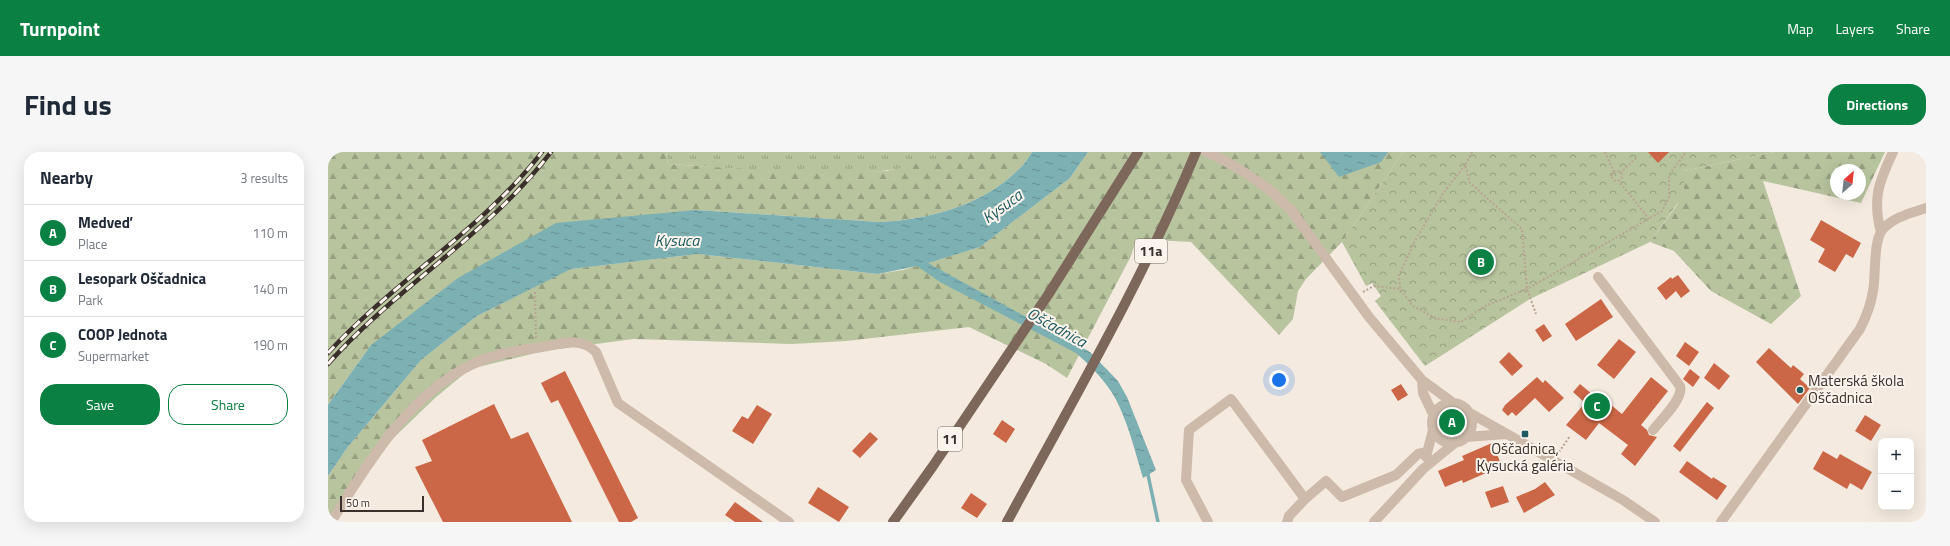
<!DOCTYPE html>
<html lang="en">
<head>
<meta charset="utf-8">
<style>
	:root { --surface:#fff; --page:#f6f6f7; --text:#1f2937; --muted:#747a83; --line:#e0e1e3; --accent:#0b8043 }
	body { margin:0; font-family:"Titillium Web",sans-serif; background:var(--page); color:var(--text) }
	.controls { position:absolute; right:12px; bottom:12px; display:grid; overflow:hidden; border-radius:8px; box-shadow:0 4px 16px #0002 }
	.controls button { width:36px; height:36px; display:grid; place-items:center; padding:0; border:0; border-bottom:1px solid var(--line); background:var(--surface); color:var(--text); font:20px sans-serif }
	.compass { position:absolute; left:1502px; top:12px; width:36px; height:36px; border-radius:50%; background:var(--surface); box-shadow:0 4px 16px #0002; rotate:27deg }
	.scale { position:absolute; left:12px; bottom:10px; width:84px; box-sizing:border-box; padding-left:4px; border:2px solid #3a2f2a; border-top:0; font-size:11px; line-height:14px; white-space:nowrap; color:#3a2f2a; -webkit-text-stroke:3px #fbf4ec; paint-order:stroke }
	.you { position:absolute; left:951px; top:228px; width:14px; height:14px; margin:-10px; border:3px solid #fff; border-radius:50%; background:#1a73e8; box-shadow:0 0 0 6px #1a73e833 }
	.badge { display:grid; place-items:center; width:26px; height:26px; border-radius:50%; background:var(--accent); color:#fff; font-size:13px; font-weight:700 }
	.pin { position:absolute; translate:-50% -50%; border:2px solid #fff; box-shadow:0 1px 4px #0006 }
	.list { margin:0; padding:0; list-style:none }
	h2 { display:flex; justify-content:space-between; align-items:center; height:52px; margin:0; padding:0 16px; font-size:17px }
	h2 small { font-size:13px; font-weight:400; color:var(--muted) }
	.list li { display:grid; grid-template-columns:26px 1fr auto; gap:12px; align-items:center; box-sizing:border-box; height:56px; padding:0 16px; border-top:1px solid var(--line) }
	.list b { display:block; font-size:15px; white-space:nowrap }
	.list p { margin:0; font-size:13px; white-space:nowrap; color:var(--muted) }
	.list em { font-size:13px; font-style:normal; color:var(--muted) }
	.actions { display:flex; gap:8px; padding:12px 16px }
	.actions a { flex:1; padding:9px 0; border:1px solid var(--accent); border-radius:16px; text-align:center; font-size:14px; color:var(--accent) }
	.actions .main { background:var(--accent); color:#fff }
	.map { position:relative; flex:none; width:1598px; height:370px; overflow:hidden; border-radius:16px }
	header { display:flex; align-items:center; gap:24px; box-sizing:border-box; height:56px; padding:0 20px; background:var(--accent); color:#fff }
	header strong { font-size:19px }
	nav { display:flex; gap:22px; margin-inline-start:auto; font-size:14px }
	.intro { display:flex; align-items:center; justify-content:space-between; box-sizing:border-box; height:96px; padding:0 24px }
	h1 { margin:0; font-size:28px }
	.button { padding:10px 18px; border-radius:16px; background:var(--accent); color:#fff; font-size:14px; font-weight:700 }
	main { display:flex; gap:24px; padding:0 24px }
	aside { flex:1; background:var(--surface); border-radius:16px; box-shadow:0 4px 16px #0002 }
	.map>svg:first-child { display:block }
</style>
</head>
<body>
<header>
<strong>Turnpoint</strong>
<nav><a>Map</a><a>Layers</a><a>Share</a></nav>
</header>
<div class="intro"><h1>Find us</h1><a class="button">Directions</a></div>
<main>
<aside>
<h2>Nearby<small>3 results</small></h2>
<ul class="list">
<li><span class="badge">A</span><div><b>Medveď</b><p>Place</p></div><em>110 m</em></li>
<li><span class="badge">B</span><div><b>Lesopark Oščadnica</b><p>Park</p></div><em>140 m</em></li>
<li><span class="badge">C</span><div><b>COOP Jednota</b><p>Supermarket</p></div><em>190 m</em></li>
</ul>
<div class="actions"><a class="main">Save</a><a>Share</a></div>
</aside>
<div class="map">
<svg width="1598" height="370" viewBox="0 0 1598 370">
	<defs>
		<pattern id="grass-tufts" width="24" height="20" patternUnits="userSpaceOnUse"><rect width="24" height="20" fill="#b7c49e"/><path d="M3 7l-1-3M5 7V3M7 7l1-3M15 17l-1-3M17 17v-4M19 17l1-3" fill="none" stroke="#96a081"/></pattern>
		<pattern id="forest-firs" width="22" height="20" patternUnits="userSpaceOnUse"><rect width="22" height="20" fill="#b7c49e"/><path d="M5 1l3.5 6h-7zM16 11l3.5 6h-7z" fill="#96a081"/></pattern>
		<pattern id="park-crowns" width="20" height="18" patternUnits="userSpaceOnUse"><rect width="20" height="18" fill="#b7c49e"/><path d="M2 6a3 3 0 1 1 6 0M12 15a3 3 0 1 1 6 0" fill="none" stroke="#96a081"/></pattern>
		<pattern id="water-ripples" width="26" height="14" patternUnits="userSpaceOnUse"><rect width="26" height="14" fill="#7cb0b3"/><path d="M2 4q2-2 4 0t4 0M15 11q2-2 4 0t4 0" fill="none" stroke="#679092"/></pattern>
	</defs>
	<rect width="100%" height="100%" fill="#f4eadf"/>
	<path fill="url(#grass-tufts)" d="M338,0H635C545,36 434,17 340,12Z"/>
	<path fill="url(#forest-firs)" fill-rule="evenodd" d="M0,0H338L340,12L480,21L559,19L635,0H704C700,6 696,13 691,17C656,53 600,68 551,70L368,58L43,193L0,253Z
		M760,0H1075L1014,90L978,127L970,139L965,167L951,183L863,90L808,87L803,104L739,226L718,212L641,175L518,189L464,192L305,187L216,199L142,217L107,246L52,299L0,370V324L19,296L93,208L149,164L242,117L370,102L550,122L575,118L652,95L742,26Z
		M1446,0H1557L1533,51L1435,29L1473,144L1443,172L1383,139L1346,99L1322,90L1349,53L1356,36V19ZM1508,18H1532V42H1508Z"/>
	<path fill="url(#park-crowns)" d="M1075,0H1446L1356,19V36L1354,45L1322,90L1202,147L1097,214L1047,149L1053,144L1044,131L1038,134L1014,90Z"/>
	<path fill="url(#water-ripples)" d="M704,0H760L742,26L652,95L600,111L762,200L790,229L799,245L828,318L815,326C808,303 802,278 792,256C783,234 765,216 748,201L612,130L589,114L550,122L370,102L243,117L149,164L93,208L19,296L0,324V253L43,193L130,126L228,71L368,58L551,70C600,68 656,53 691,17C696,13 700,6 704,0Z
		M992,0H1060L1053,10L1011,25Z"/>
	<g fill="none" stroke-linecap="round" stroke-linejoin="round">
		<path stroke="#7cb0b3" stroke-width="3.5" d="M819,318L830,370"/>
	</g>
	<path fill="#cb6746" d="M1320,0H1341L1330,11Z
		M1493,68L1533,91L1525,106L1518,102L1507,120L1490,110L1497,97L1482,88Z
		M1350,123L1362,139L1353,146L1348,139L1338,148L1329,136L1343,125L1344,127Z
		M1273,147L1285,165L1248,189L1237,172Z
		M1216,172L1224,184L1215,190L1207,178Z
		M1291,187L1308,200L1286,227L1269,213Z
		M1357,190L1371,200L1361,214L1348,204Z
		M1441,196L1463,216L1465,213L1476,222L1472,227L1482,236L1470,252L1428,210Z
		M1181,200L1195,214L1184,224L1171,210Z
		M1386,211L1402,224L1391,238L1376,226Z
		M1362,217L1372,225L1365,235L1355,227Z
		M237,219L310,366L303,370H291L230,248L223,251L213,231Z
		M1209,225L1215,231L1217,228L1236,246L1221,260L1207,246L1188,264L1184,260L1180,264L1174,258L1177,253Z
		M1323,225L1340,239L1313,273L1319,278L1321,283L1329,285L1307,314L1293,302L1300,293L1271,271L1258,288L1238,273L1257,251L1245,240L1252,232L1264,242L1266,239L1294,262Z
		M1073,232L1080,243L1070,249L1063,238Z
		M1379,250L1386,256L1352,300L1345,294Z
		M166,252L183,287L200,280L244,370H115L87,315L104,309L94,288Z
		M429,253L444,262L425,292L404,279L414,264L420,267Z
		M1537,263L1553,273L1543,289L1527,279Z
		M674,268L687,277L678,291L665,282Z
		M542,280L550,287L532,306L524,299Z
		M1164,291L1174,314L1135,331L1134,328L1117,335L1110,319L1136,308L1134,304Z
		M1495,299L1509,307L1512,302L1544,320L1534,338L1522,331L1519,337L1485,317Z
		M1359,309L1384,327L1385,325L1399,334L1389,348L1351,320Z
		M1217,330L1227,343L1196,361L1188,345L1207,337Z
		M1175,334L1181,350L1163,356L1157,340Z
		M490,335L521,355L511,370L480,351Z
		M643,341L659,352L649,366L633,356Z
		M407,350L435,370H407L397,363Z"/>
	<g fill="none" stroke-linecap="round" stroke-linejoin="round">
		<path stroke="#b9a494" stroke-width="2" stroke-dasharray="2 2" stroke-linecap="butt" d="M1144,0L1137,13L1142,31L1194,77L1199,137L1208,162
			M1277,0L1286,20
			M1137,13L1114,43L1088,87L1071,123L1072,137L1085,154L1107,166L1133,170L1155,155L1199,137L1334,59L1341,45V23L1358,0
			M1284 24a5 5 0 1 1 10 0a5 5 0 1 1-10 0Z
			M1292,21L1309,5
			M1290,28L1321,67
			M207,140L208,186
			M1035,140L1046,134L1072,137
			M1231,300L1242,284"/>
		<path stroke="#cdbaaa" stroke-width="10" d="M878,0L890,5L916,20L943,39L963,58L1041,165L1094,228L1124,250
			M1553,80C1544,47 1551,30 1565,0
			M1270,125L1352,234C1356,246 1333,268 1325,278
			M1094,228L1095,241L1105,262
			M1104 271a20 20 0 1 1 40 0a20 20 0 1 1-40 0Z
			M1142,261L1295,348L1327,370
			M1138,285L1178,282
			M1098,305L1105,278
			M977,347L998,329L1014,345L1068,323L1090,302L1099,300
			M3,370C40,312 79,244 143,213C165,202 191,198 214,195C233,192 253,184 268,200L290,251L461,370
			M880,370L858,328L861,278L903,247L977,347L961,364L959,370
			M1046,370L1095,317L1128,290
			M1393,370L1532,177C1538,165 1543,153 1545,139C1548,124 1545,91 1554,78C1565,65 1583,61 1598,56"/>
		<path stroke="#7d665a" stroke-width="10" d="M565,370L605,314L720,143L810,0
			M679,370C745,248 815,128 868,0"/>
		<defs>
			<path id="rail" d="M0,201C66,129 154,78 214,0
				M0,212C68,135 160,83 223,0"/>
		</defs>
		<use href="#rail" stroke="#3a2f2a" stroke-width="4.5"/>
		<use href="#rail" stroke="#fbf4ec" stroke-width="3" stroke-dasharray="9" stroke-linecap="butt"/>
	</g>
	<g fill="#1d5a5f" stroke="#fbf4ec" stroke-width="1.5">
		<circle cx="1472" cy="238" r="4"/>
		<rect x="1193" y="278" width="8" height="8" rx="2"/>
	</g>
	<g text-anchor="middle" stroke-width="4" stroke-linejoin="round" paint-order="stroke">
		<g fill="#fbf4ec" stroke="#746a64" stroke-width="1">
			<rect x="807" y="87" width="32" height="24" rx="3"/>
			<rect x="610" y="275" width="24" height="24" rx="3"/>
		</g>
		<g font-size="14" font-weight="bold" fill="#3a2f2a">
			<text x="823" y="104">11a</text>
			<text x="622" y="292">11</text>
		</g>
		<g font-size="15" fill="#3a2f2a" stroke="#fbf4ec" text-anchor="start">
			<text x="1480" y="234">Materská škola<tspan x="1480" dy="17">Oščadnica</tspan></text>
			<text x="1197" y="302" text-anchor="middle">Oščadnica,<tspan x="1197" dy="17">Kysucká galéria</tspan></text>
		</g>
		<g font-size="16" font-style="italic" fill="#1d5a5f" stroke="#fbf4ec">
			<text transform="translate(674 54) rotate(-36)" y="6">Kysuca</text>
			<text x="349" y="94">Kysuca</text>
			<text transform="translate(729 175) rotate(29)" y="6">Oščadnica</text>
		</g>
	</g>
</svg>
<div class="controls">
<button>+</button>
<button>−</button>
</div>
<svg class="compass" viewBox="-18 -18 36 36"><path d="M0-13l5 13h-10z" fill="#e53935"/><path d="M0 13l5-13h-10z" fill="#747a83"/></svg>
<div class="scale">50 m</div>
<div class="you"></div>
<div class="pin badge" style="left:1124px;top:270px">A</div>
<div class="pin badge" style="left:1153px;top:110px">B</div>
<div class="pin badge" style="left:1269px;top:254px">C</div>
</div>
</main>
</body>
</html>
